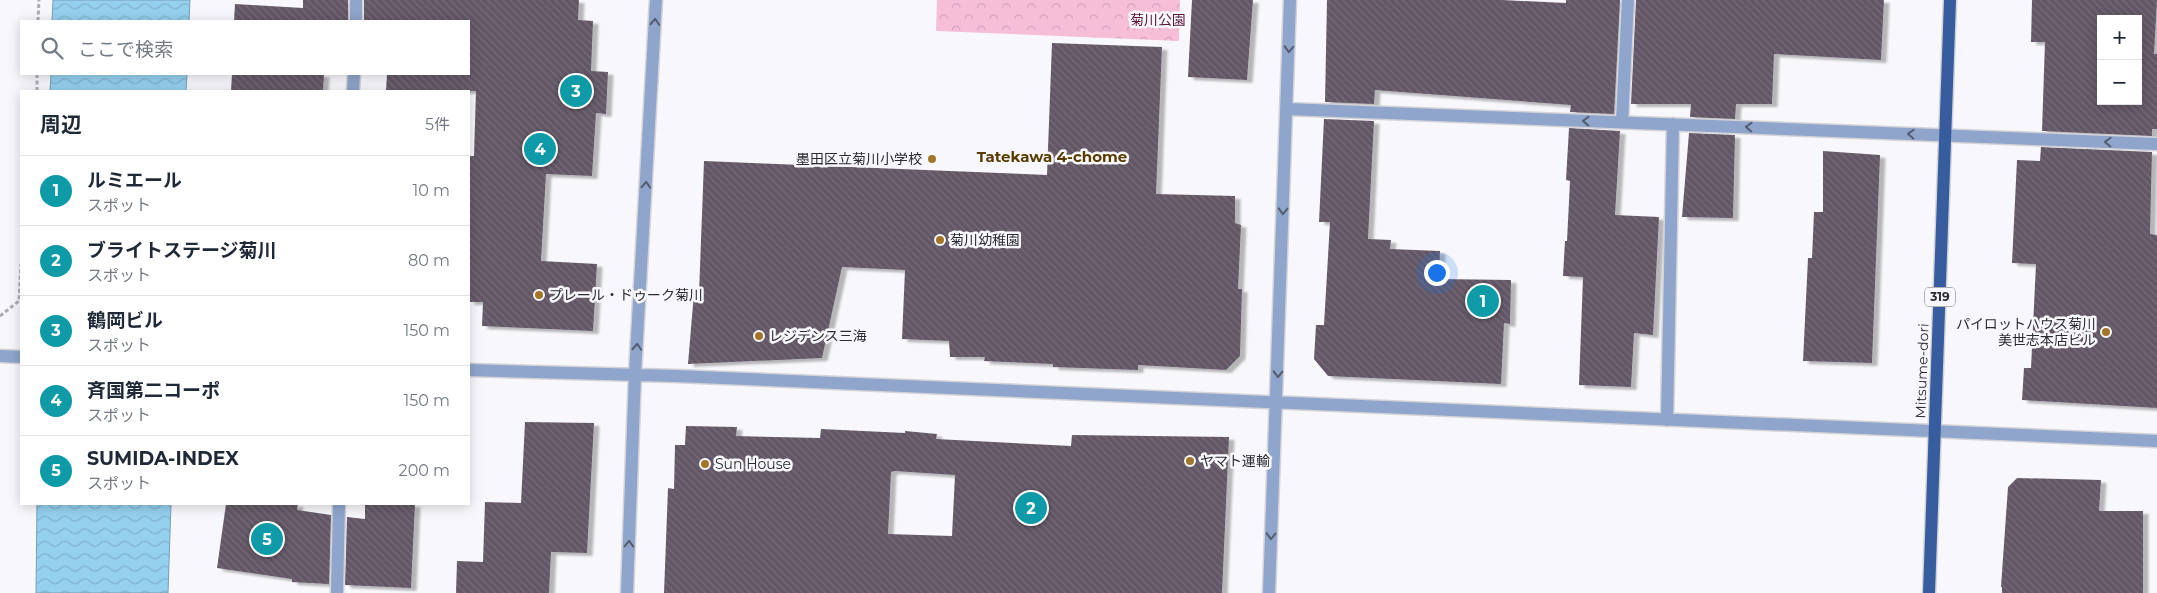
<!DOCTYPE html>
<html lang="ja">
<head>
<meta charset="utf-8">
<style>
	:root { --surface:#fff; --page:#f2f2f3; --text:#1f2937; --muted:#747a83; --line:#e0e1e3; --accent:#a17626 }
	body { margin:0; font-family:Montserrat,"Noto Sans JP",sans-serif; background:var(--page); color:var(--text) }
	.controls { position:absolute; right:15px; top:15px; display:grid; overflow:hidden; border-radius:0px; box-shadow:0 2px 12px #0003 }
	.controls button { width:45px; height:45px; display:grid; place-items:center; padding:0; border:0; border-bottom:1px solid var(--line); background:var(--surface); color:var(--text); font:25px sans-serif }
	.you { position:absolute; left:1436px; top:272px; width:18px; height:18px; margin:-12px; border:4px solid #fff; border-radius:50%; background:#1a73e8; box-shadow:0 0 0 8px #1a73e833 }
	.badge { display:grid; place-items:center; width:32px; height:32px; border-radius:50%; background:var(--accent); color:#fff; font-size:16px; font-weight:700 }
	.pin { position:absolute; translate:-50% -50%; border:2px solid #fff; box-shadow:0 1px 5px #0006 }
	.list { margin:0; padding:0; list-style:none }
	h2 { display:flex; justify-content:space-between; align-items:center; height:65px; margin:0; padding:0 20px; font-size:21px }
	h2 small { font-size:16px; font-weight:400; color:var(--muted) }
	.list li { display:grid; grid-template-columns:32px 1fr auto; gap:15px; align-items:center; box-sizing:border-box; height:70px; padding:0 20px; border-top:1px solid var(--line) }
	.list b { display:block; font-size:19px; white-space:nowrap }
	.list p { margin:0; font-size:16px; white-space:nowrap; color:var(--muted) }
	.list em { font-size:16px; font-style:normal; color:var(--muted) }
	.icon { flex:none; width:28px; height:28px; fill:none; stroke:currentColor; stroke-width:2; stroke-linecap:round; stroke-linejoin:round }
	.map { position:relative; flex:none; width:2157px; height:593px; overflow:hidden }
	.search { position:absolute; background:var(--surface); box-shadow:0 2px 12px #0003; left:20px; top:20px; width:450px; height:55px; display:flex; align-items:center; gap:12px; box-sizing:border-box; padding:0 18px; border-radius:0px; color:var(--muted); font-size:19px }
	.panel { position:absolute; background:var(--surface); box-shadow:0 2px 12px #0003; left:20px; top:90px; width:450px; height:415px; border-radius:0px }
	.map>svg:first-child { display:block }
</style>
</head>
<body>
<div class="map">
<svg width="2157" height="593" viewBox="0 0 2157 593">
	<defs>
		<pattern id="park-crowns" width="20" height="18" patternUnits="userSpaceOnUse" patternTransform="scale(1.25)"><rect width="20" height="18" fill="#f7bed8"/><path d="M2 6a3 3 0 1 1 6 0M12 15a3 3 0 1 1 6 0" fill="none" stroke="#d4a3ba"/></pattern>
		<pattern id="water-waves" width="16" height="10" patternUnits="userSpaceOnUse" patternTransform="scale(1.25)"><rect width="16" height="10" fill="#95d0ef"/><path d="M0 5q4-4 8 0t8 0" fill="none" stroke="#81b3cd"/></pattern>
		<pattern id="building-back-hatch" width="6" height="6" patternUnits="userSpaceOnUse" patternTransform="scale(1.25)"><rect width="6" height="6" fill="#635766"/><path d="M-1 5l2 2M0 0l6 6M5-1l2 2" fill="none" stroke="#766c78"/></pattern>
		<filter id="shadow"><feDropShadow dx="5.5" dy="3" stdDeviation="1" flood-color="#0004"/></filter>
	</defs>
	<rect width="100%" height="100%" fill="#f8f8fc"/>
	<path fill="url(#park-crowns)" d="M937,0H1180L1179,41L936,31Z"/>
	<path fill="url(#water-waves)" stroke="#769eb7" d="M53,0H190L189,21H52Z
		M51,74H187L186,91H50Z
		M37,504H171L168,593H36Z"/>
	<path fill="url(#building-back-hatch)" fill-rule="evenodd" filter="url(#shadow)" d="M303,0H348V21H234L235,4L303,8Z
		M364,0H579L578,20L593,21L591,71L608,72L606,114L596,113L592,176L546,174L541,261L597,264L593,331L482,326L483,302H469V156H474L476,91H386L387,74H469V21H364Z
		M1192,0H1253L1247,80L1188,77Z
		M1327,0H1502L1566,3V0H1620L1614,114L1570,112L1571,105L1375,90L1374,104L1325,102Z
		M1636,0H1884L1881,60L1774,54L1772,104H1736L1735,119L1690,117L1691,104H1631Z
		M2032,0H2157L2154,54H2157V129H2152V136L2042,131L2045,42H2031ZM2101,19H2138V101H2101Z
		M1052,43L1162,47L1156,194L1235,196V223L1241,225L1238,289H1242L1240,356L1226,370L1138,365V370L1053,367V364L984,361L985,357H950L949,341L902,339L905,270L842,267L822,358L688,364L694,293L699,294L704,161L1047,175Z
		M232,74H324L323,91H231Z
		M1324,119L1374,121L1368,239L1391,240L1390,249L1440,251L1439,279L1511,280L1510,324L1504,323L1501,384L1328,376L1314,359L1316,325H1324L1330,222H1319Z
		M1569,128L1620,131L1615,215L1659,217L1653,335L1634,333L1631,387L1579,385L1583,277L1563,276L1565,241H1567L1570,181L1566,180Z
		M1689,133L1735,135L1733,218L1682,217Z
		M2041,147L2152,152L2150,234L2157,235V408L2022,400L2024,368H2031L2036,264L2012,263L2017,160L2040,161Z
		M1823,151L1880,155L1872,363L1803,361L1808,258H1812L1814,212H1823Z
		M525,422L594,423L587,553L551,552L549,593H456L457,561L483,562L485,502L521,503Z
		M686,426L737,427L736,436L820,438L821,429L905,433V431L937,434L936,439L1071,446L1072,435L1229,437L1222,593H664L668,488L674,489L675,445H685ZM895,471L955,475L952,536L888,534L891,472Z
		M2017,478L2101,480L2099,511H2143V593H2002V587H2001L2008,487Z
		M226,504H298L297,510L331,515L329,584L292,582V579L217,568Z
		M365,504H415L411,588L345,585L347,517L365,519Z"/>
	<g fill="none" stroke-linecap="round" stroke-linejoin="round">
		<defs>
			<path id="minor" d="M356,21V0
				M353,91L354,74
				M1287,109L2157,144
				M1622,122L1628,0
				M0,356L21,357
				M469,370L676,376L2157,441
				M1667,420L1673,124
				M337,593L339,504
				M627,593L635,374L656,0
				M1269,593L1290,0"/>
			<path id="major" d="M1929,593L1950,0"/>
		</defs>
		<use href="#minor" stroke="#d3d3d8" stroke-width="15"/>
		<use href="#major" stroke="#d3d3d8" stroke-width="15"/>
		<path stroke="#aeadb3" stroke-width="3" stroke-dasharray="4 2.5" stroke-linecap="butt" d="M38,21L39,0
			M37,91V74
			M0,316L19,301L21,264"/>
		<use href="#minor" stroke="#8fa5cb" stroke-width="12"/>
		<use href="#major" stroke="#385d9f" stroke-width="12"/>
	</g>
	<defs><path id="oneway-chevron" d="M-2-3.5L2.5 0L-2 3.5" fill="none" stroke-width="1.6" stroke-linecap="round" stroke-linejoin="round" transform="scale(1.25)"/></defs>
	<g stroke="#545c70">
		<use href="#oneway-chevron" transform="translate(655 22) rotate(-87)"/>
		<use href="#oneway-chevron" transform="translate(1289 49) rotate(92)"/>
		<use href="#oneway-chevron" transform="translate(1586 121) rotate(-178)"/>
		<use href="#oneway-chevron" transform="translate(1749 127) rotate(-178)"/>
		<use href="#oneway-chevron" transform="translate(1911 134) rotate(-177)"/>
		<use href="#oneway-chevron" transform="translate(2108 142) rotate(-178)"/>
		<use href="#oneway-chevron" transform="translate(646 185) rotate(-87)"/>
		<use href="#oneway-chevron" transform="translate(1283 211) rotate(92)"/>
		<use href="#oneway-chevron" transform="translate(637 347) rotate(-87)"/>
		<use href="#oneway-chevron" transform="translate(1278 374) rotate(92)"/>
		<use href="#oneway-chevron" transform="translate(1271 536) rotate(92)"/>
		<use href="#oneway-chevron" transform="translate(629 544) rotate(-88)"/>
	</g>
	<g fill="#a17626" stroke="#f8f8fc" stroke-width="2">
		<circle cx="932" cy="159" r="5"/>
		<circle cx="940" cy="240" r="5"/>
		<circle cx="539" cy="295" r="5"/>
		<circle cx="2106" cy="332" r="5"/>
		<circle cx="759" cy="336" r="5"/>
		<circle cx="1190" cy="461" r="5"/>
		<circle cx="705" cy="464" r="5"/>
	</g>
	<g text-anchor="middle" stroke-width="5" stroke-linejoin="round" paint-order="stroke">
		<rect fill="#f8f8fc" stroke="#69686f" stroke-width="1" x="1925" y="287.5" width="30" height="19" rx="4"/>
		<g font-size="12" font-weight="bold" fill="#2c2b33">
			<text x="1940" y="301">319</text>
		</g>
		<g font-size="14" fill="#59173c" stroke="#f8f8fc">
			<text x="1158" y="25">菊川公園</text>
		</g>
		<g font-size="14" fill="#2c2b33" stroke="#f8f8fc" text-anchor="start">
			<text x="922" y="164" text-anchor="end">墨田区立菊川小学校</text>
			<text x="950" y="245">菊川幼稚園</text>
			<text x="549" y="300">プレール・ドゥーク菊川</text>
			<text x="2096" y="329" text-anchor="end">パイロットハウス菊川<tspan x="2096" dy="16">美世志本店ビル</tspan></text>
			<text x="769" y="341">レジデンス三海</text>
			<text x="1200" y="466">ヤマト運輸</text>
			<text x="715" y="469">Sun House</text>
		</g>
		<g font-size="14" fill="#2c2b33" stroke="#f8f8fc">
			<text transform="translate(1922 371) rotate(-88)" y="5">Mitsume-dori</text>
		</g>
		<g font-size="15" font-weight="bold" fill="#593c00" stroke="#f8f8fc">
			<text x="1052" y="162">Tatekawa 4-chome</text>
		</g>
	</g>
</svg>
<div class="controls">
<button>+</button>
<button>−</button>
</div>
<div class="you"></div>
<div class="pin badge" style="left:1483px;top:301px;background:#0f9aa8">1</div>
<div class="pin badge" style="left:1031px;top:508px;background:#0f9aa8">2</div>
<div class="pin badge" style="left:576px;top:91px;background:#0f9aa8">3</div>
<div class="pin badge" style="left:540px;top:149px;background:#0f9aa8">4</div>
<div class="pin badge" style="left:267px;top:539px;background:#0f9aa8">5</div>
<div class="search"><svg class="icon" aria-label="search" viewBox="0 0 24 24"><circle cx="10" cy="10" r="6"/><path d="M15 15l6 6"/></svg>ここで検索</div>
<section class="panel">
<h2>周辺<small>5件</small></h2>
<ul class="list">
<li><span class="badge" style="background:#0f9aa8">1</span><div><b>ルミエール</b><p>スポット</p></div><em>10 m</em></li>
<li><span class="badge" style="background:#0f9aa8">2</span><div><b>ブライトステージ菊川</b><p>スポット</p></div><em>80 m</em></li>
<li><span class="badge" style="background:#0f9aa8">3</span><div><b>鶴岡ビル</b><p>スポット</p></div><em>150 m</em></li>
<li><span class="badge" style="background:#0f9aa8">4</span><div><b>斉国第二コーポ</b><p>スポット</p></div><em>150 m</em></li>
<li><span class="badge" style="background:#0f9aa8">5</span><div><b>SUMIDA-INDEX</b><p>スポット</p></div><em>200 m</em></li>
</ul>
</section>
</div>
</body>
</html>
